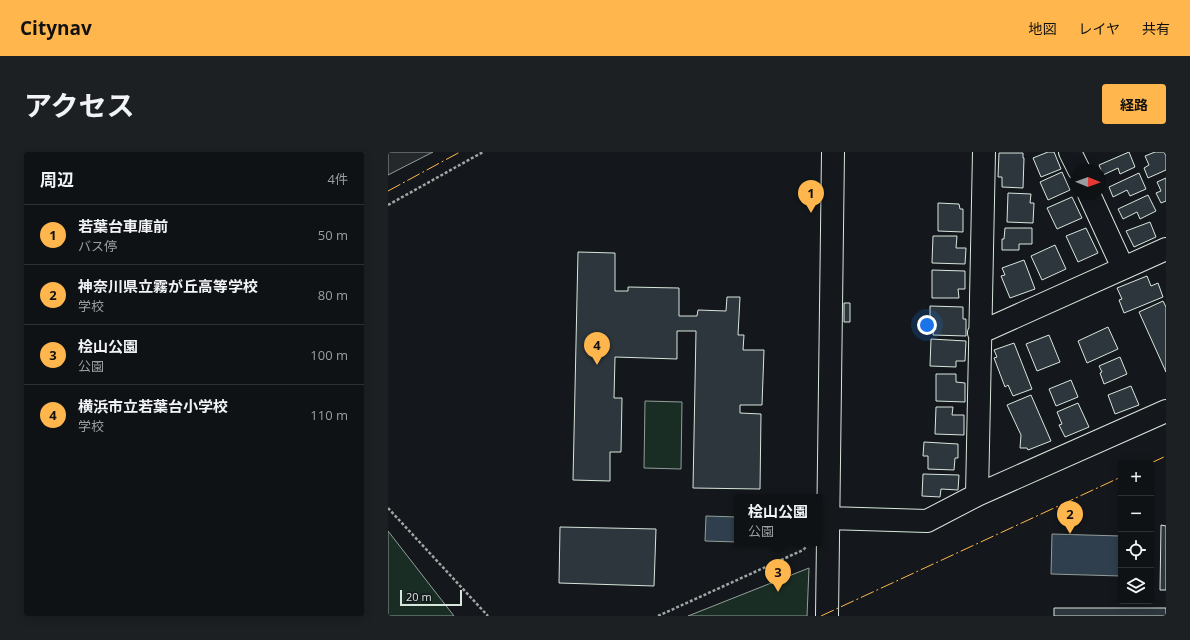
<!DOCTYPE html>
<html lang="ja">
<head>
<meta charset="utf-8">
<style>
	:root { --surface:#0f1215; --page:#1d2022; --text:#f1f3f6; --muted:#9b9ea0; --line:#2f3234; --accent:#ffb74d }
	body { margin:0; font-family:"Open Sans","Noto Sans JP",sans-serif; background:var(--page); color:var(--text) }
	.controls { position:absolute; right:12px; bottom:12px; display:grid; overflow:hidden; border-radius:4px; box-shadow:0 2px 10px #0003 }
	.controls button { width:36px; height:36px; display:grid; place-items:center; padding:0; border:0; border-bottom:1px solid var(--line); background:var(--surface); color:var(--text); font:20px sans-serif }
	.compass { position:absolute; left:682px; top:12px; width:36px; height:36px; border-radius:50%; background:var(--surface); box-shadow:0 2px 10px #0003; rotate:91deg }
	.scale { position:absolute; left:12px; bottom:10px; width:62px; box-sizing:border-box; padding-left:4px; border:2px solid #d8e6dc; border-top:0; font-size:11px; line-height:14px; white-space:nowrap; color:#d8e6dc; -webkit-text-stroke:3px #14181c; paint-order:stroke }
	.you { position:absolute; left:539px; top:173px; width:14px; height:14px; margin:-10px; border:3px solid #fff; border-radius:50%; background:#1a73e8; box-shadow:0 0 0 6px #1a73e833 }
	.badge { display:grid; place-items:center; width:26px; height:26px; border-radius:50%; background:var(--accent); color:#111; font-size:13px; font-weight:700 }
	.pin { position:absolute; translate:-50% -33px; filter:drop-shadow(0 1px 2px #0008) }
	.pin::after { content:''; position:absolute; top:21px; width:14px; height:12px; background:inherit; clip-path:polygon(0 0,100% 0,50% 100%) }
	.popup { position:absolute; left:346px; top:342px; width:88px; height:52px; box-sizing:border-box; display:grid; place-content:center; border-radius:4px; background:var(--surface); filter:drop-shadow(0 1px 3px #0005); font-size:13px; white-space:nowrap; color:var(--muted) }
	.popup b { font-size:15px; color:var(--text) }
	.popup::after { content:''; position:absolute; left:50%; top:100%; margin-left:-8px; border:8px solid transparent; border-top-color:var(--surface) }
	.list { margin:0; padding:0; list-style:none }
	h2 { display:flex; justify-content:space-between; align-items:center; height:52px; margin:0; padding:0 16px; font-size:17px }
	h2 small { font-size:13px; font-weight:400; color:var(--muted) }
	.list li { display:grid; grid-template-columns:26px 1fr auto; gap:12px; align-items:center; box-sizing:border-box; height:60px; padding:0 16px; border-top:1px solid var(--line) }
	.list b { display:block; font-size:15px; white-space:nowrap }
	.list p { margin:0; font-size:13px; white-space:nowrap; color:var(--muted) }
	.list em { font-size:13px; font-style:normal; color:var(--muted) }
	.icon { flex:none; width:22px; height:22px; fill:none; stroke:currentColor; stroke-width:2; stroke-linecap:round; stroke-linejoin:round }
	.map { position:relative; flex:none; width:778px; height:464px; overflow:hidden; border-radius:4px }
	header { display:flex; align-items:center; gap:24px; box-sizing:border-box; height:56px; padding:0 20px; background:var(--accent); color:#111 }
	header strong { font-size:19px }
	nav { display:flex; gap:22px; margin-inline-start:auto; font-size:14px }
	.intro { display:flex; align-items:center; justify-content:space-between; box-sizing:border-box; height:96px; padding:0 24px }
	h1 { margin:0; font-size:28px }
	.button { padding:10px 18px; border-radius:4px; background:var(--accent); color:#111; font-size:14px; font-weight:700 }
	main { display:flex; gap:24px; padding:0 24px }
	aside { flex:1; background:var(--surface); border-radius:4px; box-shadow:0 2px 10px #0003 }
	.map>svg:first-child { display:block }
</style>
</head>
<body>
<header>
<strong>Citynav</strong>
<nav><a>地図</a><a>レイヤ</a><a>共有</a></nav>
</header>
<div class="intro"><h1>アクセス</h1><a class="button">経路</a></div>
<main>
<aside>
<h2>周辺<small>4件</small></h2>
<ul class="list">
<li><span class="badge">1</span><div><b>若葉台車庫前</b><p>バス停</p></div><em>50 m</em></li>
<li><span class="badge">2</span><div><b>神奈川県立霧が丘高等学校</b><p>学校</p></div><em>80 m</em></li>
<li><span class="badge">3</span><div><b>桧山公園</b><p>公園</p></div><em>100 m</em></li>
<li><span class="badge">4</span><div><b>横浜市立若葉台小学校</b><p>学校</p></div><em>110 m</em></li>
</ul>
</aside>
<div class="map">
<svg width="778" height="464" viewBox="0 0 778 464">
	<rect width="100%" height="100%" fill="#14181c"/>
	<path fill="#1a2d24" stroke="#939e99" d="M257,249L294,250L293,317L256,316Z
		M0,379L66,464H0Z
		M421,416L419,464H300Z"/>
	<path fill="#24282b" stroke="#939e99" d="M0,0H45L0,23Z"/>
	<path fill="#2f3f4d" stroke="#939e99" d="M318,364L349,365V390L317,389Z
		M664,382L733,384V424L663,422Z"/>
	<path fill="#2c363c" stroke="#d8e6dc" d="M660,0H666L673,17L653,25L645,6Z
		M741,0L747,15L732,22L730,16L715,23L711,13Z
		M767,0H776L778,4V18L760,26L756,16L761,13L757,4Z
		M611,1H635V6H636L635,36L614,35V25H610Z
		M674,20L682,38L660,48L652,30Z
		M751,21L758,37L742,44L739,38L725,45L721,35Z
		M778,26V49L773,51L768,41L773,39L769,30Z
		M620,41L643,42L642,51H646L645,71L619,70Z
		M760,43L768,59L752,67L749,60L735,67L730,57Z
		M684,45L694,66L669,77L659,56Z
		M550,51L571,52L572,57H575V80L550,79Z
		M762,70L768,85L746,95L738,79Z
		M617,76H644V92H631V98H614V87H616Z
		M698,76L710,101L690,110L678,84Z
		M545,84H569L568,96H578L577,112L544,111Z
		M667,93L678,117L654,128L643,104Z
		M190,100L227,101V139H240V135L291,136V164H309L310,158L338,159L339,145H352L350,183H356L355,198H376L374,253H352V261L373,262L372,337L305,336L308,179H289V207L227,205L226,246H234L233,300H222V329L185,328Z
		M636,108L647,137L622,146L613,124L617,123L614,116Z
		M544,118L577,119V137H570L571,146H544Z
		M759,124L763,134L770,131L775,145L736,161L731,148L734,147L729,136Z
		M775,149L778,155V220L751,160Z
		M456,151H462V170H456Z
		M542,154L575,155V167H578V184L545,183L546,170H542Z
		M720,175L730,197L699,211L690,189Z
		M661,183L672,210L649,219L638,192Z
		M543,187L578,189L577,209H568V215L542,214Z
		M626,191L644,237L625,244L620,233L617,235L606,206L609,205L606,198Z
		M732,205L739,222L716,232L712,221L714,220L711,214Z
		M548,222H568V230L577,231V250L548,249Z
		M683,228L690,245L668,254L661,237Z
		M743,234L751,253L727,262L720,243Z
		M643,243L663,289L640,298L639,296H632L633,283L619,253Z
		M690,251L701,275L677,285L671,273L674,272L669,260Z
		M548,255H565L564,263H576V283L547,282Z
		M536,290L570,292V306H567L566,318L540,317V304H535Z
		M535,322L571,323L570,338L553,337L552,345L534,344Z
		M773,373L778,374V438H772Z
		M172,375L268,377L266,434L171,431Z
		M666,456H778V464H666Z"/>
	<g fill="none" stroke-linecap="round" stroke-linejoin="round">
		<defs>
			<path id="minor" d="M682,0L691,18
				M701,42L735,116
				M591,181L778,97
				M589,343L596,0
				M440,366L539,369L589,343L778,259
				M439,464L445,0"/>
		</defs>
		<use href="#minor" stroke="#d8e6dc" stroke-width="24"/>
		<path stroke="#9da8a2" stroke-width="2.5" stroke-dasharray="3 2" stroke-linecap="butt" d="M0,53L95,0
			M0,356L100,464
			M270,464L415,398L418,395"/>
		<use href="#minor" stroke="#14181c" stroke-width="22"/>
		<path stroke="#ffb74d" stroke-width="1" stroke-dasharray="14 3 2 3" stroke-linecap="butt" d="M0,39L72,0
			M763,311L778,304
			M433,464L733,325"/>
	</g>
</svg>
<div class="controls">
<button>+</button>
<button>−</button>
<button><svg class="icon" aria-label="locate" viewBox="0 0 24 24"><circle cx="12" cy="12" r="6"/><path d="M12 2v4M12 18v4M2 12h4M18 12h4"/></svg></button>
<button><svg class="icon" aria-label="layers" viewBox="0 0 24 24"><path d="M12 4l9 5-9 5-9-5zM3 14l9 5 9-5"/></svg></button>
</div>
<svg class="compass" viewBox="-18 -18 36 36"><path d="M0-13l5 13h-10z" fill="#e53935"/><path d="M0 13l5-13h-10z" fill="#9b9ea0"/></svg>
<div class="scale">20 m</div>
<div class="you"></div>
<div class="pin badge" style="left:423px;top:61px">1</div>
<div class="pin badge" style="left:682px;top:382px">2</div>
<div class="pin badge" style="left:390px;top:440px">3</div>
<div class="popup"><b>桧山公園</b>公園</div>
<div class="pin badge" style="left:209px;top:213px">4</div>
</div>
</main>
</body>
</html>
